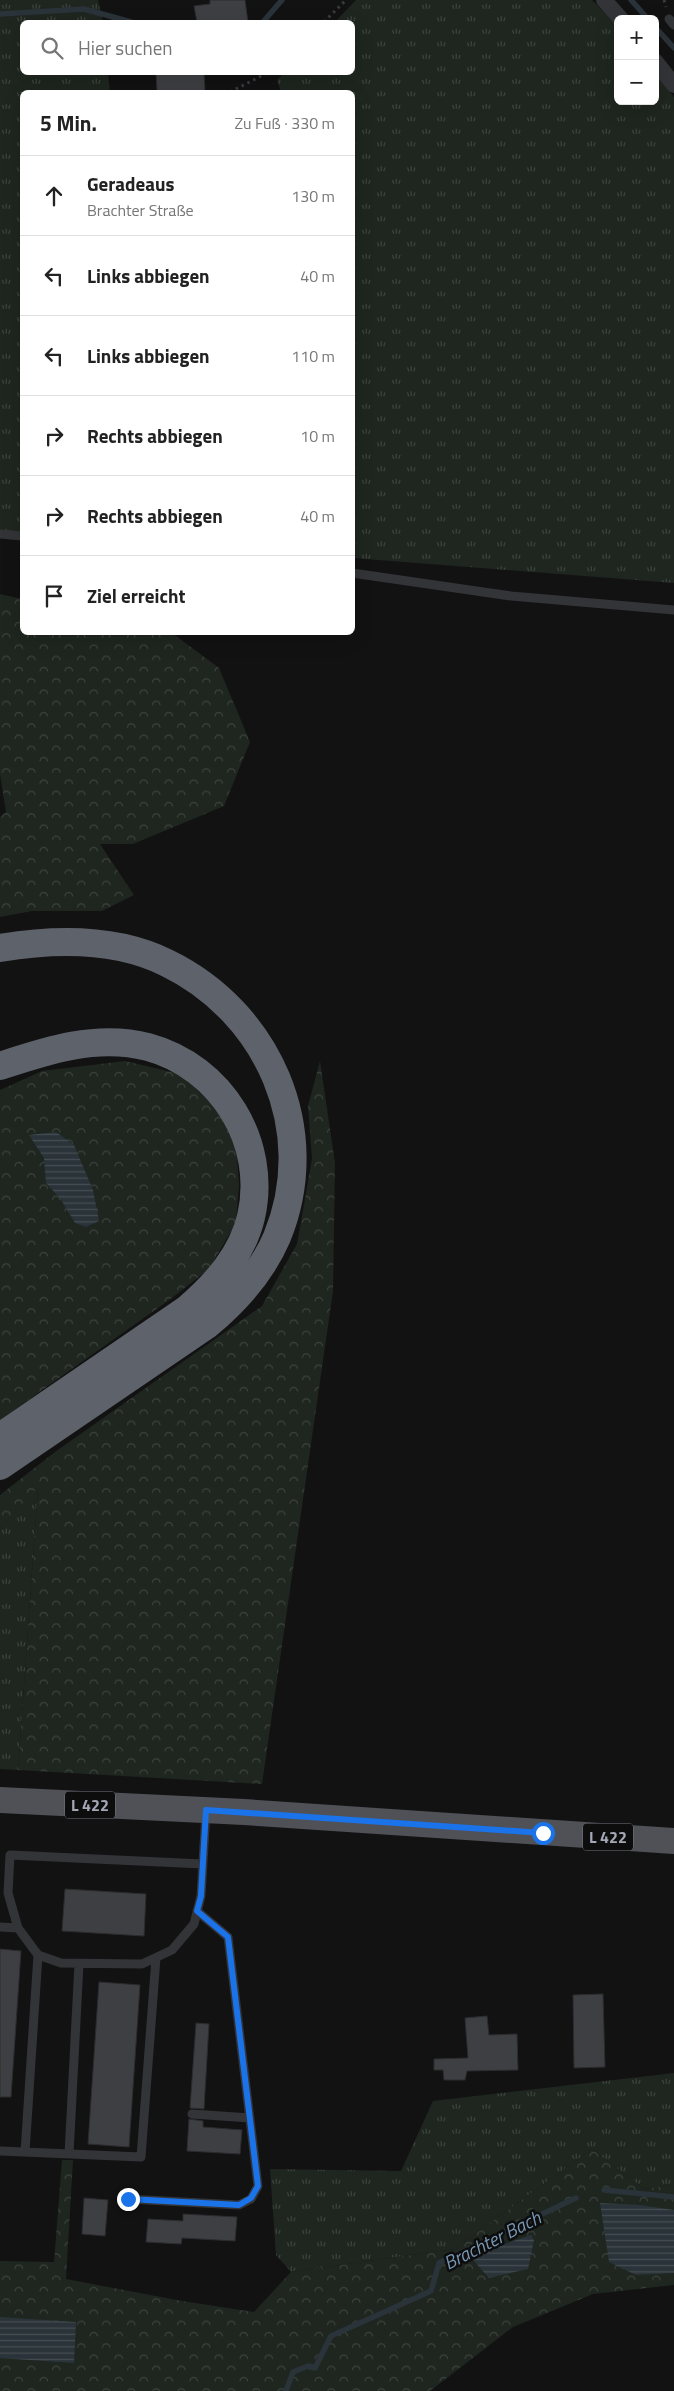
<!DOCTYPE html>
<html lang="de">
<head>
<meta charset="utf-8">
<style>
	:root { --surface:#fff; --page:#f2f2f2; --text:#222; --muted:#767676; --line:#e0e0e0 }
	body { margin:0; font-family:"Titillium Web",sans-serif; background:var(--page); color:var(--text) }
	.controls { position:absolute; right:15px; top:15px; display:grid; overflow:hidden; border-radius:8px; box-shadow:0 5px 20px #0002 }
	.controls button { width:45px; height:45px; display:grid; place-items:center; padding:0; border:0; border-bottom:1px solid var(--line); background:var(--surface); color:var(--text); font:25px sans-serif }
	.stop { position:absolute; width:15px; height:15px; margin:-11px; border:4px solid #1a73e8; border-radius:50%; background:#fff }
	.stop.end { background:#1a73e8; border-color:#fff; box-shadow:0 1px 5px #0008 }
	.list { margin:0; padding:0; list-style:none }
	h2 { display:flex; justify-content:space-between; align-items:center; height:65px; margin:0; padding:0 20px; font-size:21px }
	h2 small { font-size:16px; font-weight:400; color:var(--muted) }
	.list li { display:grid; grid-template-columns:32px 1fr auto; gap:15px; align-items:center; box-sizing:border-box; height:80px; padding:0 20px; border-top:1px solid var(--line) }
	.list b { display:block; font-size:19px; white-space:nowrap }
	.list p { margin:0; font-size:16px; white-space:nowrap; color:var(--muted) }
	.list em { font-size:16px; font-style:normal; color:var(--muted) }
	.icon { flex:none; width:28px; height:28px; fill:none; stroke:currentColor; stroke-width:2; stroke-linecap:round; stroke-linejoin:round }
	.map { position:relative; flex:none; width:674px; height:2391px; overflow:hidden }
	.search { position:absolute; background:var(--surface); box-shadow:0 5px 20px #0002; left:20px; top:20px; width:335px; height:55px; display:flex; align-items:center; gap:12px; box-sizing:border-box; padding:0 18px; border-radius:8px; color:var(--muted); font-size:19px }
	.panel { position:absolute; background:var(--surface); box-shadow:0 5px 20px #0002; left:20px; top:90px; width:335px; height:545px; border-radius:8px }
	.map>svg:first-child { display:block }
</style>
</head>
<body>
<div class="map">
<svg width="674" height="2391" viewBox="0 0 674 2391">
	<defs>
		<pattern id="grass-tufts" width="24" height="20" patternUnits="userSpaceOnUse" patternTransform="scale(1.25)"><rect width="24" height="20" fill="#1e261f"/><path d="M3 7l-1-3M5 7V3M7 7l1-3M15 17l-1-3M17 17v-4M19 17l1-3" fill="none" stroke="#3c433d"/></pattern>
		<pattern id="forest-crowns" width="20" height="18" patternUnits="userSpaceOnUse" patternTransform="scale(1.25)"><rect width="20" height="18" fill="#1e261f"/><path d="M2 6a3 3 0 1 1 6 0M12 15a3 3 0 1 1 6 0" fill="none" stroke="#3c433d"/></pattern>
		<pattern id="water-rules" width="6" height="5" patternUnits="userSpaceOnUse" patternTransform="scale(1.25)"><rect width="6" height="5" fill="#2a3339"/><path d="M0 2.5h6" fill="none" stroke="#464e53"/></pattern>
	</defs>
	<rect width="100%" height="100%" fill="#121213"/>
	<path fill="url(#grass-tufts)" d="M0,0H98L103,22H22V72L108,73L110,92H22V532L0,530Z
		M356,0H592L618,26V101H655V73L674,97V583L353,558L352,92H281L277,80L284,73L352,72V22H335Z
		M38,1486L18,1770L0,1769V1528Z
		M674,2073V2185L644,2189L592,2149L454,2249L291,2272L276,2255L270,2169L401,2171L433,2101Z"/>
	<path fill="url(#forest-crowns)" d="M0,594L22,599V632L172,633L219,668L250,742L224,806L133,844H100L134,895L102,911H32L0,917V817L6,812L0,774Z
		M125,1061L180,1074L220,1111L236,1143L239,1185L236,1223L209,1269L172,1298L0,1420V1090L42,1071Z
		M320,1061L335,1163L333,1291L262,1784L18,1770L38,1487L0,1528V1495L55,1452L262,1306L297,1244L312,1159L308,1106Z
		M592,2149L644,2189L674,2185V2285L593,2294L513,2327L430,2391H0V2261L54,2262L62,2160H73L66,2279L182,2301L254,2312L291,2272L454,2249Z"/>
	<path fill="url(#water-rules)" d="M56,1132L74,1145L93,1190L99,1221L86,1227L75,1223L60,1198L46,1183L44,1158L29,1135Z
		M600,2203L640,2205L674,2210V2273L636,2275L609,2262Z
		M531,2235L534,2240L528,2269L489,2278L474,2261L475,2254Z
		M0,2317L76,2322L74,2363L0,2358Z"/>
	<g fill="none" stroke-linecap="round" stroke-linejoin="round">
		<path stroke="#2a3339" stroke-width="5.5" d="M631,0L648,19
			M0,14L84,9L131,22
			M263,22L282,0
			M655,27L674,48
			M604,2190L674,2197
			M286,2391L293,2372L308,2366L315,2368L331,2336L431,2291L439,2263L576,2198"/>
	</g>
	<path fill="#3e3f43" stroke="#2c2c2f" d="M210,0H245L248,22H197L194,6L210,4Z
		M156,72H204L205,92H157Z
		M65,1889L146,1894L144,1936L62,1931Z
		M0,1949L21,1951L11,2097H0Z
		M99,1982L140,1985L129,2147L88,2144Z
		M603,1994L605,2067L574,2068L573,1995Z
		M487,2016L489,2035L517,2034L518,2070L467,2071L465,2080H444L443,2070H434V2059L468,2058L465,2018Z
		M196,2023L209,2024L204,2109L190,2108Z
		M189,2119L203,2121V2127L242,2130L240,2154L187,2151Z
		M84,2198L108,2200L105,2236L82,2234Z
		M183,2214L237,2217L235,2241L182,2238L181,2244L146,2242L148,2219L183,2221Z"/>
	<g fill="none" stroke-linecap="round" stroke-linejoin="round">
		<path stroke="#393b3f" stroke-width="3" stroke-dasharray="2.5 4" stroke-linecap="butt" d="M664,0L666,7
			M324,22L346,0
			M230,92L269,72"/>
		<path stroke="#333438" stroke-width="9" d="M669,19L674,25
			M0,534L22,536
			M352,573L511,596L674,610
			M203,1864L10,1855L8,1893L18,1928L38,1955L61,1963L142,1964L172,1950L194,1924L201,1896L206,1812
			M0,1927L18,1928
			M192,2114L250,2118
			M0,2151L141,2157L156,1958
			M25,2152L38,1955
			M69,2154L79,1964
			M128,2199L239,2205L251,2199L258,2186L228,1937L197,1911"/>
		<path stroke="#333438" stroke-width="16" d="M604,0L621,19
			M655,61L674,85"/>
		<path stroke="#4f5157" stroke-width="26" d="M0,1800L244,1812L674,1841"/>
		<path stroke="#5e626a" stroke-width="28" d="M0,948C54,939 117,938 167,963C268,1012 321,1130 277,1237C262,1272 236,1301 207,1325L0,1466
			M0,1066C48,1050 97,1034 148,1047C222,1067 268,1143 251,1217C242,1255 216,1284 187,1309L0,1437"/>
	</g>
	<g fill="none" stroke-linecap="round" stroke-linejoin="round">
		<path stroke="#1a73e8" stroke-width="6" d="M128,2199L239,2205L251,2198L258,2186L228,1937L197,1911L201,1896L206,1810L543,1833"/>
	</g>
	<g text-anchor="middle" stroke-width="5" stroke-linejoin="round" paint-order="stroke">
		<g fill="#0d0d0e" stroke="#767a82" stroke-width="1">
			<rect x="65" y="1791.5" width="50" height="27" rx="4"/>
			<rect x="583" y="1823.5" width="50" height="27" rx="4"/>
		</g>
		<g font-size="16" font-weight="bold" fill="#a3a8b4">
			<text x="90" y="1811">L 422</text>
			<text x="608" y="1843">L 422</text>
		</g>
		<g font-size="19" font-style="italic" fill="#7897b1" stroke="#0d0d0e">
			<text transform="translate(492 2240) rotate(-27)" y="7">Brachter Bach</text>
		</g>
	</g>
</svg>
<div class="controls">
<button>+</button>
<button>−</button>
</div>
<div class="stop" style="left:543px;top:1833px"></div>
<div class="stop end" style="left:128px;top:2199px"></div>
<div class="search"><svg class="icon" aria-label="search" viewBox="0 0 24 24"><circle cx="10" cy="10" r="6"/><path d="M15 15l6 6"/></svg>Hier suchen</div>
<section class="panel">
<h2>5 Min.<small>Zu Fuß · 330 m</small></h2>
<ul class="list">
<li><svg class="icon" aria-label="ahead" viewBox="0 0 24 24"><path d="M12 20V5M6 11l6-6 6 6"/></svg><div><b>Geradeaus</b><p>Brachter Straße</p></div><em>130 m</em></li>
<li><svg class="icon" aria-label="left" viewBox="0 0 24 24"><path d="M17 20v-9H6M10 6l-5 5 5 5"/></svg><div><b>Links abbiegen</b></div><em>40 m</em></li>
<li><svg class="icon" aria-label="left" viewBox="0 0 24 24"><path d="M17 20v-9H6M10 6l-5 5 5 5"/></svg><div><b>Links abbiegen</b></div><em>110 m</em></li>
<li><svg class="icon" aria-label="right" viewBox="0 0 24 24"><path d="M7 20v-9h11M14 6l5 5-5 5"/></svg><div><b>Rechts abbiegen</b></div><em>10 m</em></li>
<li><svg class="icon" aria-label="right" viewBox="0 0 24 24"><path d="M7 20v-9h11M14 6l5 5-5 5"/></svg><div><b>Rechts abbiegen</b></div><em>40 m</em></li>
<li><svg class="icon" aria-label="arrive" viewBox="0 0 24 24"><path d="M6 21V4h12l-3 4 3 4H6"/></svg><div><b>Ziel erreicht</b></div></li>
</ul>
</section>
</div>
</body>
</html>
